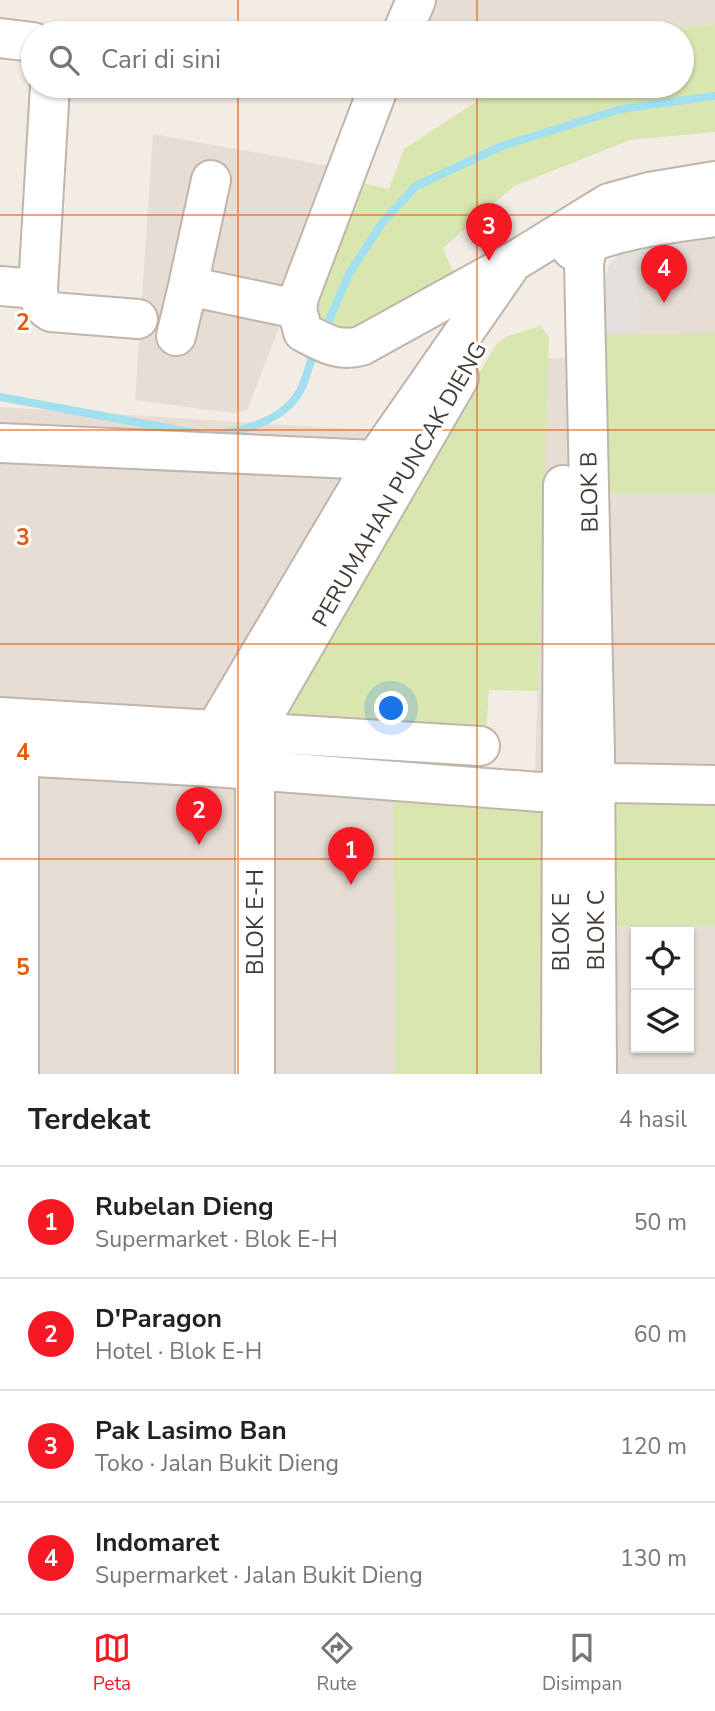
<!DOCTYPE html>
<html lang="id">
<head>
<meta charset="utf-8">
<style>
	:root { --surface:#fff; --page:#f2f2f2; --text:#222; --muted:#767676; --line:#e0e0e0; --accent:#f61924 }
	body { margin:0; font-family:"Nunito Sans",sans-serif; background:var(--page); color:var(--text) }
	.controls { position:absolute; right:21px; bottom:21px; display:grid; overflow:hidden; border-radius:0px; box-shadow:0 2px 5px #0004 }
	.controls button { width:63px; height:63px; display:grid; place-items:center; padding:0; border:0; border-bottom:2px solid var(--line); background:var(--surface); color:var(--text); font:35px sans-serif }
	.you { position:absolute; left:392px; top:709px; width:24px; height:24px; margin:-18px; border:5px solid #fff; border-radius:50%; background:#1a73e8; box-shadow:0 0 0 10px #1a73e833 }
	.badge { display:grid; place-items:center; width:46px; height:46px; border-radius:50%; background:var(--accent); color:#fff; font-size:23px; font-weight:700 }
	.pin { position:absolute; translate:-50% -58px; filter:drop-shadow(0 2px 4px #0008) }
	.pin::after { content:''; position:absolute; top:37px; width:24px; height:21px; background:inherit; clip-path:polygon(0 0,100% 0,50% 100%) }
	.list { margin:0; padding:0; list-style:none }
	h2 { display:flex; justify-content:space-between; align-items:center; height:91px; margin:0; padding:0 28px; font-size:30px }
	h2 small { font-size:23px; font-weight:400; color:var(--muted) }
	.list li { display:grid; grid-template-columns:46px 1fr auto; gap:21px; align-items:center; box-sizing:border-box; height:112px; padding:0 28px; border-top:2px solid var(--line) }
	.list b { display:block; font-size:26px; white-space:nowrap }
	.list p { margin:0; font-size:23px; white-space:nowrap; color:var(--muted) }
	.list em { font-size:23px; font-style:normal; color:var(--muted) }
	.icon { flex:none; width:38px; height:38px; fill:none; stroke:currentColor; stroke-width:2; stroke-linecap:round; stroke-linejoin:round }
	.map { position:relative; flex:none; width:715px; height:1074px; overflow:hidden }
	.search { position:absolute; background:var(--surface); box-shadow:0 2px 5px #0004; left:21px; right:21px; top:21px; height:77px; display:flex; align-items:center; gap:18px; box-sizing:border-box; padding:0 24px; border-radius:38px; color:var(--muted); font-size:26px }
	.sheet { height:539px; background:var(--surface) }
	nav { display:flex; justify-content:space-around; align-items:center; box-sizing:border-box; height:98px; border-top:2px solid var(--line); background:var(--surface); font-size:19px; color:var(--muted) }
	nav a { display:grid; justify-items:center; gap:4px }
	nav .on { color:var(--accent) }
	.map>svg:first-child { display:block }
</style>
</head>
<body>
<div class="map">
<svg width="715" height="1074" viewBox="0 0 715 1074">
	<rect width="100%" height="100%" fill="#f2ece5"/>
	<path fill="#e6ddd4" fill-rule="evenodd" d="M426,0H715V24L656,33H412Z
		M153,134L341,168L247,410L232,413L135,400Z
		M715,238V1074H0V407L366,430L423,466L273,758L535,773L548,358L606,357V278L609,266L620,254ZM636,932H689V1048H636Z"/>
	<path fill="#d8e6af" d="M715,24V132L630,140L514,186L443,248L458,283L374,330L337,331L309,314L362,183L389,189L404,149L488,94L489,86H682V33H656Z
		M540,326L549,336L538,691L489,690L486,732L282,722L276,712L496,345L506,337Z
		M715,333V493H605L606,334Z
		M393,795L536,805L543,812V1074H395L396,980Z
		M715,802V925L613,926V809L618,803Z"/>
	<path fill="#e3e0de" d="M687,242L689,270L638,273L637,334H606V278L609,266L620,254Z"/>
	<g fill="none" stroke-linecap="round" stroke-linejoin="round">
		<path stroke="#a2dfef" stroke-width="8" d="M324,332L349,274L382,223L416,186L502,146L621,109L715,96
			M0,397L200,434
			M213,435C245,431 288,419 302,387C307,375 310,362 315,350"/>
		<defs>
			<path id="minor" d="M402,33L416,0
				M0,38L33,42
				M379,86L299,297L297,309L303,332C324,343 338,352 361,346L513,262L609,203L649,192L715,181
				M211,180L188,286L297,309
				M572,250C616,229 668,224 715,217
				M0,286L38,289L50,86
				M38,289C39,300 41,306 51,312L138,319
				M176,336L188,286
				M0,443L375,460L395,466
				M0,717L480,746
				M254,732L459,378
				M0,755L213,767L540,792L612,783L715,785
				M213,767L215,730L375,460L508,269
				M255,771V1074
				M19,1074V757
				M561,1074L563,485
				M597,1074L595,753L584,263L588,243L609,203"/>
		</defs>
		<use href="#minor" stroke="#c1b5ab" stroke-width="42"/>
		<use href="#minor" stroke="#fff" stroke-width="38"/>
	</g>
	<path fill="none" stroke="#e8590c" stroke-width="2" stroke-opacity="0.55" d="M238,0V33M477,0V33M238,86V1074M477,86V1074M0,215H715M0,430H715M0,644H715M0,859H715"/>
	<g text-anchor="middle" stroke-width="6" stroke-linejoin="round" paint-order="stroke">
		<g font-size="23" fill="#453b35" stroke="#fff">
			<text transform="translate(399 484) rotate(-60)" y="8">PERUMAHAN PUNCAK DIENG</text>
			<text transform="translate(589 492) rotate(-91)" y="8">BLOK B</text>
			<text transform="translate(255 922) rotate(-90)" y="8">BLOK E-H</text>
			<text transform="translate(596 930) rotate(-90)" y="8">BLOK C</text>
			<text transform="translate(561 932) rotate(-90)" y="8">BLOK E</text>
		</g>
	</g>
	<g font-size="23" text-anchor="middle" font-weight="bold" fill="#e8590c" stroke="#fff" stroke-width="6" stroke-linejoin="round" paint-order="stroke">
		<text x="23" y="330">2</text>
		<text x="23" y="545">3</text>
		<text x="23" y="760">4</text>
		<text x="23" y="975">5</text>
	</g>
</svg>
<div class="controls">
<button><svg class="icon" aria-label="locate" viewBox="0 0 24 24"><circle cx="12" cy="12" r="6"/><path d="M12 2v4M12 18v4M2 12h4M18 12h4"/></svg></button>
<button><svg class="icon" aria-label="layers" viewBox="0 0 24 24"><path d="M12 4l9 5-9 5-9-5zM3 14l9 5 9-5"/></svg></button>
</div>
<div class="you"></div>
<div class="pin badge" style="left:351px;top:885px">1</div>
<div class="pin badge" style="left:199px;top:845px">2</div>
<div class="pin badge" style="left:489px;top:261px">3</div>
<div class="pin badge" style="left:664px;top:303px">4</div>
<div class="search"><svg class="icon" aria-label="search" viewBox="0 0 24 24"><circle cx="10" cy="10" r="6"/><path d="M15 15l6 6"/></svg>Cari di sini</div>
</div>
<section class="sheet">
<h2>Terdekat<small>4 hasil</small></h2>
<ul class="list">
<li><span class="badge">1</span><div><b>Rubelan Dieng</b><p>Supermarket · Blok E-H</p></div><em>50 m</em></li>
<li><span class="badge">2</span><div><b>D'Paragon</b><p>Hotel · Blok E-H</p></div><em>60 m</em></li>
<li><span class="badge">3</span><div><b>Pak Lasimo Ban</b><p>Toko · Jalan Bukit Dieng</p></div><em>120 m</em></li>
<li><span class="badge">4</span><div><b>Indomaret</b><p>Supermarket · Jalan Bukit Dieng</p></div><em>130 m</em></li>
</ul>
</section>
<nav>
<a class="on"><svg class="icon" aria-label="map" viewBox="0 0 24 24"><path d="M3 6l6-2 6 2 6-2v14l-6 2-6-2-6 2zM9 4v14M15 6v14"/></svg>Peta</a>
<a><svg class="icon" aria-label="directions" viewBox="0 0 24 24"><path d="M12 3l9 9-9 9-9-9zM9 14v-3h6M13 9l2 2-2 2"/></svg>Rute</a>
<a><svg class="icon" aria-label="saved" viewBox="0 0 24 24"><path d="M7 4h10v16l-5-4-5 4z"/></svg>Disimpan</a>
</nav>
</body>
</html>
